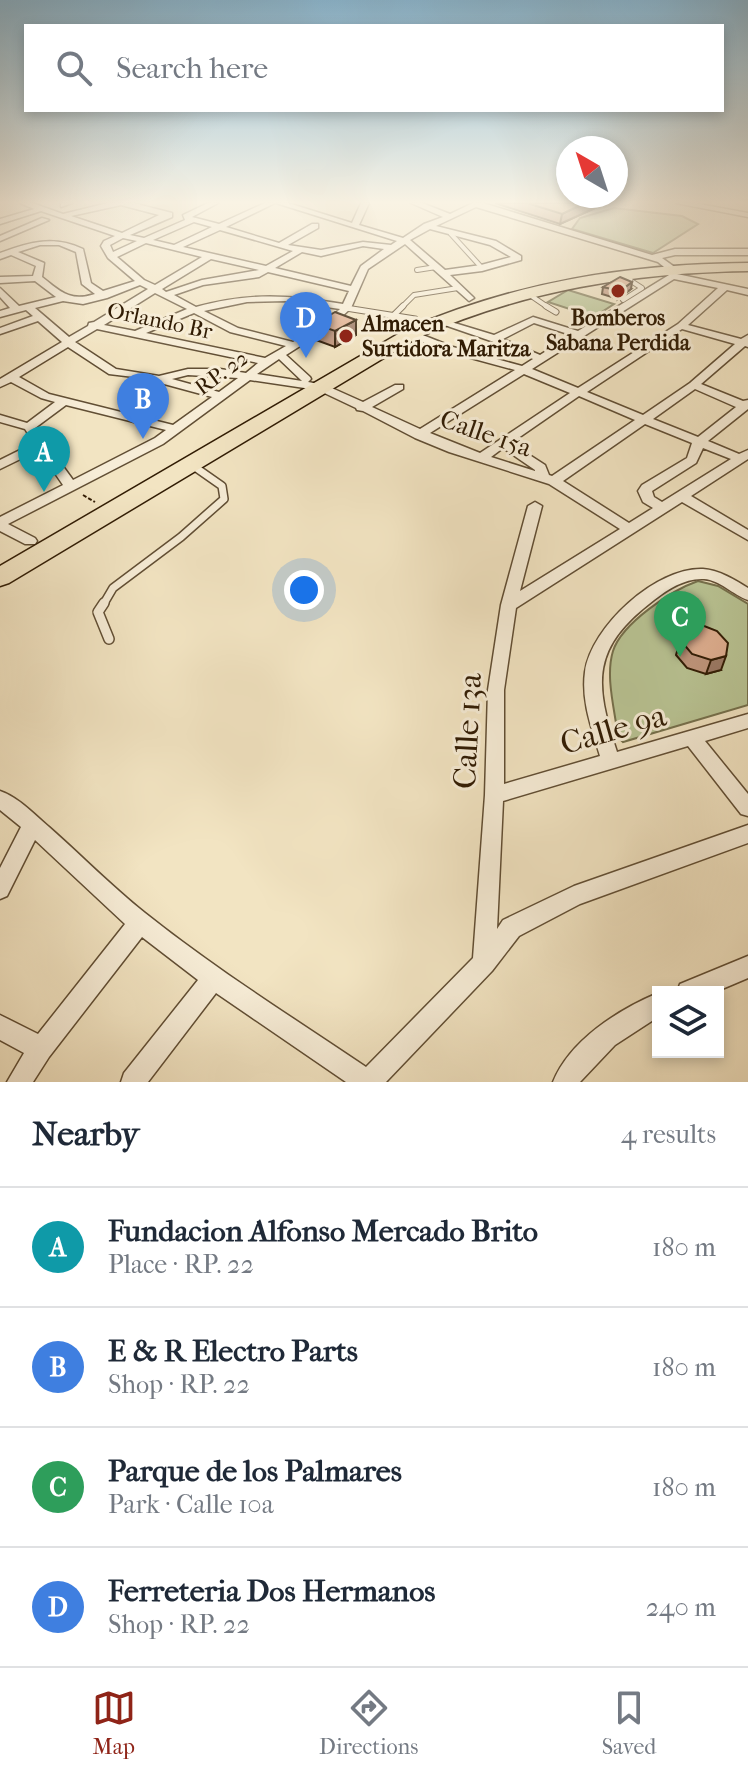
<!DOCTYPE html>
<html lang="en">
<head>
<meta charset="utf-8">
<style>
	:root { --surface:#fff; --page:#f6f6f7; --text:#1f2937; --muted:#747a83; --line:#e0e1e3; --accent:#8f2418 }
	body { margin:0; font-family:"IM FELL French Canon",serif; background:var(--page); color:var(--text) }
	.controls { position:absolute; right:24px; bottom:24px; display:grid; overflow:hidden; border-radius:0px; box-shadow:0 4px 12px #0003 }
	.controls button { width:72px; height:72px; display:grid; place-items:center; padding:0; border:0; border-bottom:2px solid var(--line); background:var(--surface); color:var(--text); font:40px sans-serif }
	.compass { position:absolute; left:556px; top:136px; width:72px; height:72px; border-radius:50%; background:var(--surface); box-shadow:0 4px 12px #0003; rotate:321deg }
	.you { position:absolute; left:304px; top:590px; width:28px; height:28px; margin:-20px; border:6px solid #fff; border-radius:50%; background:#1a73e8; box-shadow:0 0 0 12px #1a73e833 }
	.badge { display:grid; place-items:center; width:52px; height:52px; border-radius:50%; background:var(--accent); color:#fff; font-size:26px; font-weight:700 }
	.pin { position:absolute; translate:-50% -66px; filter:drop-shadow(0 2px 4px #0008) }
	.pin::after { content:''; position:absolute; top:42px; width:28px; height:24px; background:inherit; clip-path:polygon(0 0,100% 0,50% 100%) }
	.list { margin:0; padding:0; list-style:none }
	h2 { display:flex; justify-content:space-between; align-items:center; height:104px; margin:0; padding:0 32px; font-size:34px }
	h2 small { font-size:26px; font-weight:400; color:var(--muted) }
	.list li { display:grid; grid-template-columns:52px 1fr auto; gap:24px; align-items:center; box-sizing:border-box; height:120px; padding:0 32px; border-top:2px solid var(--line) }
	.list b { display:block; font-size:30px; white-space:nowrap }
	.list p { margin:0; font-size:26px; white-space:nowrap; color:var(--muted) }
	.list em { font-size:26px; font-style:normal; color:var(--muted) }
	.icon { flex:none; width:44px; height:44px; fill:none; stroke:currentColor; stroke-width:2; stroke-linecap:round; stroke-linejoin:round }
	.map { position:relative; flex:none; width:748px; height:1082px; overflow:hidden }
	.search { position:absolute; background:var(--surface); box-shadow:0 4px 12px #0003; left:24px; right:24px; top:24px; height:88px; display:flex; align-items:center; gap:20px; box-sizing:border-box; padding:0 28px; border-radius:0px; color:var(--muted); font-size:30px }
	.sheet { height:584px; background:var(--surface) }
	nav { display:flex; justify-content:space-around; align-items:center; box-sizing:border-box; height:112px; border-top:2px solid var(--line); background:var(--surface); font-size:22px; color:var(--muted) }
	nav a { display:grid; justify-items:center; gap:4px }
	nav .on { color:var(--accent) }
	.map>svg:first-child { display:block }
</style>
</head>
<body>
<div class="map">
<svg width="748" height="1082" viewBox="0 0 748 1082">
	<rect width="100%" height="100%" fill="#f2e4c2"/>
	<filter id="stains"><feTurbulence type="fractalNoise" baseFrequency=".0025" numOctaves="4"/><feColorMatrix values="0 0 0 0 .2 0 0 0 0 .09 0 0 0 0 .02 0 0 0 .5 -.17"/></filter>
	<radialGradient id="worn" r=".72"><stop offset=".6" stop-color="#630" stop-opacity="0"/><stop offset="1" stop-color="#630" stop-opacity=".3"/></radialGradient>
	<path fill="#b9c494" stroke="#75704c" stroke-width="2" d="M614,208L682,216L698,224L653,253L572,229L580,218Z
		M568,290L614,304L594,317L548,302Z
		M698,581L718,586L748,604V705L623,742L618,737C615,710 605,677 613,651C622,623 672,590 698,581Z"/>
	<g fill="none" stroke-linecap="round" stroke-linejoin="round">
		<defs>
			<path id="service-far3" d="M451,234L482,268
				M417,270L436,267
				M527,293L549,308
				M623,300L642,288L628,279
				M401,308L414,295L458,288"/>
			<path id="service-far2" d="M546,306L556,312
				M346,308L415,319
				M393,316L403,306"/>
			<path id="service-far1" d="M103,605L113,588L181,537L224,499L222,486L192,465"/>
			<path id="service" d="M104,603L98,612L109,639"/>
			<path id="minor" d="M20,203H32L63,214L108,203H133L172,213V217L130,235L144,238L185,220L183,215L208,203H218L192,217L219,224L265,203H275L226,227L279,243L312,224H318V228L288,245L321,250L363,242L391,245L397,241L276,203H288L352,223L361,203H369L359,225L403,238L424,224L443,217L411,203H422L450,214L473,203H483L652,255L675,249H748V255H675L662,258L676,268L677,274L748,289V295L727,290L688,325L741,339L748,335V347L745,346L701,384L743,401L748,400V409L708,441L739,454L748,450V459L691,496L748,530V540L682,502L516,608L504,690V784L600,756C592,729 581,701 585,672C591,627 656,567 703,569C719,570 735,580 748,588V600C733,595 720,580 704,579C685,578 668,589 654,600C591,648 594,682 617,752L748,714V728L705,741L748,794V816L741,814L688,746L503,801L497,929L503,920L574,886L748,825V843L580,904L519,936L492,971L386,1082H346L216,993L148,1082H121L124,1073L198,980L142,937L49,1057L33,1082H7L24,1053L0,1040V1015L38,1034L125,924L35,840L7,896L0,899V868L21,827L0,810V791C18,797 35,815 49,827C81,855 111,886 145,913C215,969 292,1017 366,1067L473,958L485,795L488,690L501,605L528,506L535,502L542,506L520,591L620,529L549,484L449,452L415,438L363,411L357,410L356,408L318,390L250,380L163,444L8,524L35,538L37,541L35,544H25L0,531V517L63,485L39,450L0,469V460L34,443L25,429L0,422V415L27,423L55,402L41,398L11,382L0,387V379L62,342L38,321L0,334V328L33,316L26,310L0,317V311L10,308L0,297V288L19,306L56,297L35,281L0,283V277L33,276L36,266L11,255L0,259V253C29,242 54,235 83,249L91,283L103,291L135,281L108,258L101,246L104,241L115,236L41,211L0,224V219L34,209ZM121,205L159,215L122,233L71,216ZM476,207L658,262L669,271V275L578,331L533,317L494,335L438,318L433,321L491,341L533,359L522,366L453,347L415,332H407V336L445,351L515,370L420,429L372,407L403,389V385H395L363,402L325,385L308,382L311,379L310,377L286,355L333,325L351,308L368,269L405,244L469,301L474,298L472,296L450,275L482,271L521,260V256L496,241L436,226ZM194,222L212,227L174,245L153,240ZM430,229L490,245L511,257L481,265L445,270L410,240ZM220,230L293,251L266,266L183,247ZM123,238L137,241L113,252L110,245ZM146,243L202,257L155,285L144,280L117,257ZM40,245H59L76,252L82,284L95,294C70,302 61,292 42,277L44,263L18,252ZM363,246L384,249L361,266L351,286L275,268L302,252L321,256ZM211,259L259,270L202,280L166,292L162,289ZM268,272L349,291L343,304C289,295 251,292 196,307L174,295L203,285L259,277ZM674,279L718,288L678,324L578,388L532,369ZM140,285L148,289L94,322L89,323L88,326L69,337L35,308L63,301L83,304L107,298ZM155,293L187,309L135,331L104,325ZM285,301L340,309L327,321L293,342L238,328L204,311L247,302ZM194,313L230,332L286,346L265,358L146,333ZM534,323L571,335L540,355L503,339ZM97,329L258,363L246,373L220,369H188L159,376L116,369L75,342ZM682,329L735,344L690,383L643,415L587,392ZM68,347L109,374L142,378L212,397L173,425L49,394L19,377ZM279,359L302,381L257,374ZM524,374L570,393L480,453L430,433ZM188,375L238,378L219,392L172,379ZM695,389L736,407L698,437L653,419ZM579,396L635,420L552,476L549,475L545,465L511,443ZM66,405L166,430L155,438L73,480L35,428ZM645,424L692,443L687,458L642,485L638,491L643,502L653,508L629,523L563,481ZM503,448L535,470V471L491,457ZM703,448L731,459L662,502L654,497L652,491L696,463Z
				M61,203H72L61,207Z
				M676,203H694L748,213V217Z
				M42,218L49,220L0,241V236Z
				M748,956V978L715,992H677L680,984Z
				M658,993V1017L615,1045L580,1082H553C570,1040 618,1010 658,993Z"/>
			<path id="primary" d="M748,263V271C632,273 524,290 417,338L9,583L0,586V566L405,330C515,282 628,264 748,263Z"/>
		</defs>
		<use href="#service-far3" stroke="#614e34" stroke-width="6"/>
		<use href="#service-far2" stroke="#614e34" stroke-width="7"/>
		<use href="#service-far1" stroke="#614e34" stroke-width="10"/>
		<use href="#service" stroke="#614e34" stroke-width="12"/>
		<use href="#minor" stroke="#614e34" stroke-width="3"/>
		<use href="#primary" stroke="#311c04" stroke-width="3"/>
		<path stroke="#311c04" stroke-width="2" stroke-dasharray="4 2" stroke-linecap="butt" d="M83,495L95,502"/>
		<use href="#service-far3" stroke="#f7edd7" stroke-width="4"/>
		<use href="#service-far2" stroke="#f7edd7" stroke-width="5"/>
		<use href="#service-far1" stroke="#f7edd7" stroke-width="7"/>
		<use href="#service" stroke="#f7edd7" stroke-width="9"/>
		<use href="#minor" fill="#f7edd7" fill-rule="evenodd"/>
		<use href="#primary" fill="#f2e4c2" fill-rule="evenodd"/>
	</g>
	<path fill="#c0967d" stroke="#311c04" stroke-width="2" d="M495,203H606L560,224Z
		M603,287L631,289L618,299L602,294Z
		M356,320V335L335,347L316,340L315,324Z
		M684,628L721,670L706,674L687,668L676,655Z"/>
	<path fill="#9c7a66" stroke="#311c04" stroke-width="2" d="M585,203H606L560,224L562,214Z
		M632,282L631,289L618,299L620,291Z
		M356,320V335L335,347V331Z
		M726,656L721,670L706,674L711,660Z"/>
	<path fill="#dfaf91" stroke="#311c04" stroke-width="2" d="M527,203H585L562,214Z
		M620,277L632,282L620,291L603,287Z
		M335,312L356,320L335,331L315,324Z
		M699,624L717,631L728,643L726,656L711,660L692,654L681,641L684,628Z"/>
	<linearGradient id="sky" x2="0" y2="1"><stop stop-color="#89b8d4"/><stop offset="0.57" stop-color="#f9f3e4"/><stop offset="1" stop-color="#f9f3e4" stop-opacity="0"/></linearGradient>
	<rect width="748" height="355" fill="url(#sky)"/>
	<g fill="#8f2418" stroke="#f7edd7" stroke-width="3">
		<circle cx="618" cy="291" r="8"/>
		<circle cx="346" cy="336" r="8"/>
	</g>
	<g text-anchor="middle" stroke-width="6" stroke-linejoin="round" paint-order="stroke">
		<g font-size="22" font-weight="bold" fill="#311c04" stroke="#f7edd7">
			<text x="618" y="325">Bomberos<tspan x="618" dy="25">Sabana Perdida</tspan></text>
			<text x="362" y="331" text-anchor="start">Almacen<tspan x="362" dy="25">Surtidora Maritza</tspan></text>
		</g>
		<g font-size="22" fill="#311c04" stroke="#f7edd7">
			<text transform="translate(160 320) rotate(12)" y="8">Orlando Br</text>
			<text transform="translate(221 372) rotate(-36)" y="8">RP. 22</text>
		</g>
		<g font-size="26" fill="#311c04" stroke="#f7edd7">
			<text transform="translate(486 433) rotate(19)" y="9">Calle 15a</text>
		</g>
		<g font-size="32" fill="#311c04" stroke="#f7edd7">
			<text transform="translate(613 729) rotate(-16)" y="11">Calle 9a</text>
			<text transform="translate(467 731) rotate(-87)" y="11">Calle 13a</text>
		</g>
	</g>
	<rect width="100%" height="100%" filter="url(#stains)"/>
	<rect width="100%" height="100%" fill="url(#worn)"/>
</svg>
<div class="controls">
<button><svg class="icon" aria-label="layers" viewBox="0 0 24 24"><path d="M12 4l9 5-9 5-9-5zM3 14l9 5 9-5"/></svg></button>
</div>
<svg class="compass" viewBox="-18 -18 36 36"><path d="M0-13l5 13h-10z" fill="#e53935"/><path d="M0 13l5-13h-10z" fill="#747a83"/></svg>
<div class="you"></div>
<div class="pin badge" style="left:44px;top:492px;background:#0f9aa8">A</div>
<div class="pin badge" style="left:143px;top:439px;background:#3f7fe0">B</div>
<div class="pin badge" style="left:680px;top:657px;background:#2e9e5b">C</div>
<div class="pin badge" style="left:306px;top:358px;background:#3f7fe0">D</div>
<div class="search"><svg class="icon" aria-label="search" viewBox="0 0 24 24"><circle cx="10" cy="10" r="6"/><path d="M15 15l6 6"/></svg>Search here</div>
</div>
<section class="sheet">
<h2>Nearby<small>4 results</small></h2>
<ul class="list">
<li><span class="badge" style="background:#0f9aa8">A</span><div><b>Fundacion Alfonso Mercado Brito</b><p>Place · RP. 22</p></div><em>180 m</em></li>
<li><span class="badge" style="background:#3f7fe0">B</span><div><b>E &amp; R Electro Parts</b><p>Shop · RP. 22</p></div><em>180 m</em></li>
<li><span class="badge" style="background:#2e9e5b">C</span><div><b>Parque de los Palmares</b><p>Park · Calle 10a</p></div><em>180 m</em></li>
<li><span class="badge" style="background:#3f7fe0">D</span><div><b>Ferreteria Dos Hermanos</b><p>Shop · RP. 22</p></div><em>240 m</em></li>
</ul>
</section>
<nav>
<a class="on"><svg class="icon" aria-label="map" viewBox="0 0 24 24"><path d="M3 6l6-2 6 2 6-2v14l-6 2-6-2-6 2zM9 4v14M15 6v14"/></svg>Map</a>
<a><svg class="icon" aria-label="directions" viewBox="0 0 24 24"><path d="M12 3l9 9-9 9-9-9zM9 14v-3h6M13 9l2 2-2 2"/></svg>Directions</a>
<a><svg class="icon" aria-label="saved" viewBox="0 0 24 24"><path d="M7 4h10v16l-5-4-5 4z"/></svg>Saved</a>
</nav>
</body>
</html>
